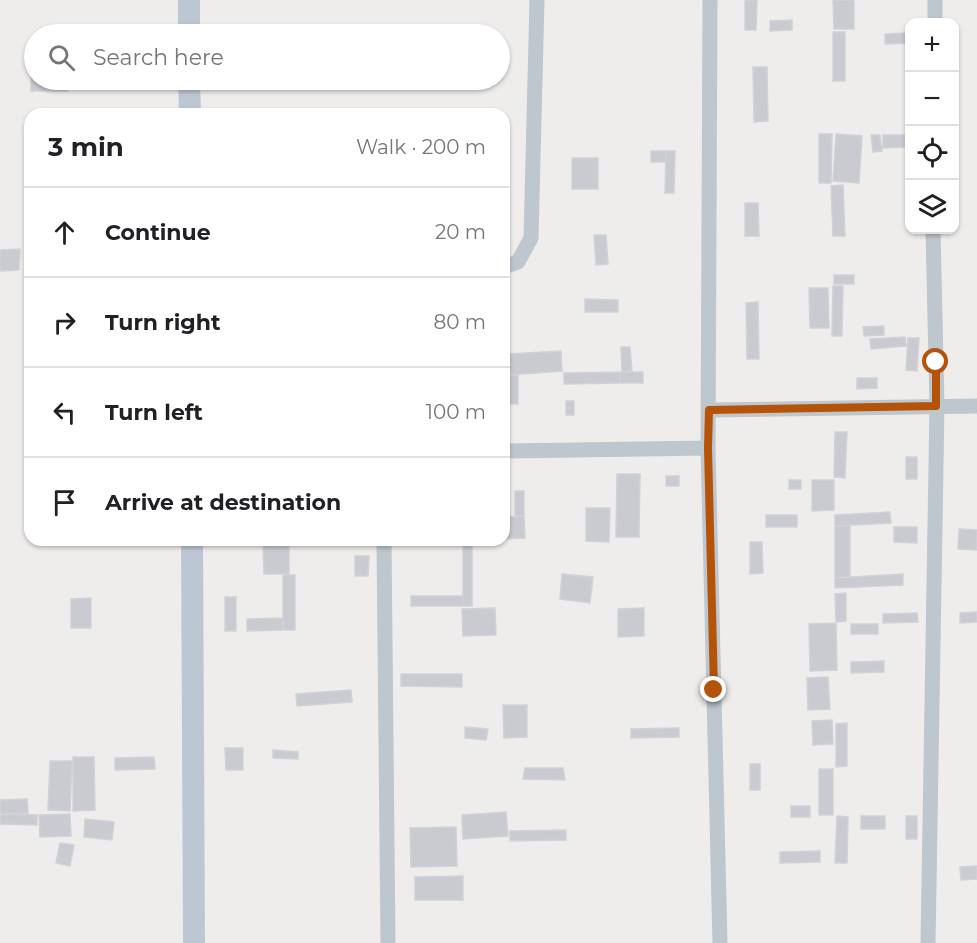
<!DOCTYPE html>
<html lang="en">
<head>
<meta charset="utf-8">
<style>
	:root { --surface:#fff; --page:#f6f6f6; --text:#202124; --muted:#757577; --line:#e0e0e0 }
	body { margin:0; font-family:Montserrat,sans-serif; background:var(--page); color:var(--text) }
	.controls { position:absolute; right:18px; top:18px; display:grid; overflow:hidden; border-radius:12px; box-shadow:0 2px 4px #0004 }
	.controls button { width:54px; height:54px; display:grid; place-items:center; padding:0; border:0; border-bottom:2px solid var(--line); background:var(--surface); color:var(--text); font:30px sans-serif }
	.stop { position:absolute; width:18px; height:18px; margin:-14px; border:4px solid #b45309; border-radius:50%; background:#fff }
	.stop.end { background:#b45309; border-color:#fff; box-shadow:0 2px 6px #0008 }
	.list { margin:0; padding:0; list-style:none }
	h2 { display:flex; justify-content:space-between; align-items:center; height:78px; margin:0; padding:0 24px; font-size:26px }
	h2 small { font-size:20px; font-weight:400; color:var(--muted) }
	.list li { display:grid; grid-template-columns:39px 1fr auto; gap:18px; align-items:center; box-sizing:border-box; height:90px; padding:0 24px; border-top:2px solid var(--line) }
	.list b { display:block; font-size:22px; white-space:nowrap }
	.list em { font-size:20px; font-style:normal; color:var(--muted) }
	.icon { flex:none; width:33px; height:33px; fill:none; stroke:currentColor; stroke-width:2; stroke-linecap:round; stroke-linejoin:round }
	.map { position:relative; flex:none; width:977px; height:943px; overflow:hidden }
	.search { position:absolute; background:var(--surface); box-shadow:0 2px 4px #0004; left:24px; top:24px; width:486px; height:66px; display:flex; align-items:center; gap:15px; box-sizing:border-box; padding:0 21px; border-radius:33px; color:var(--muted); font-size:22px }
	.panel { position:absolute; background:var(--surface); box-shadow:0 2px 4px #0004; left:24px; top:108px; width:486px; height:438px; border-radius:18px }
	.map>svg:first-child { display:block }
</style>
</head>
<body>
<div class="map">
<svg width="977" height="943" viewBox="0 0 977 943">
	<rect width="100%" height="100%" fill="#efecec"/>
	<path fill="#cacbd1" stroke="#d0d2d8" stroke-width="1.5" d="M745,0H757L756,30H745Z
		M833,0H854V29H834Z
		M792,20V30L770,31V21Z
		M833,32H845V81H833Z
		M910,33V43L885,44V34Z
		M753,67H767L768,121L754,122Z
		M31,76H34V80H68V91H31Z
		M819,134H832L831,183H819Z
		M836,134L862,136L859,183L833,181Z
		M871,135H880L882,151L873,152Z
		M883,135H905V147L883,148Z
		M651,151H666V162H651Z
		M666,151H675L674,193H665Z
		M572,158H598V189H572Z
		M843,185L845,236H833L831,186Z
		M745,203H758L759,236H745Z
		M594,235H606L608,264L596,265Z
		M20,249L19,270L0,271V250Z
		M834,275H854V284H834Z
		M833,286H843L842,336H832Z
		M809,288H828L829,328H810Z
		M585,299L618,300V312H585Z
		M758,302L759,359H747L746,303Z
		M884,326V335L864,336L863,327Z
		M905,337L906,346L871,349L870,339Z
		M908,338H919L917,371L906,370Z
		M621,347H630L632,371L622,372Z
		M561,351L562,371L508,375L507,354Z
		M620,372V383L564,384V373Z
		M620,372H643V383H620Z
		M508,375H518V404H509Z
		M857,378H877V388L857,389Z
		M566,401H574V415H566Z
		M835,432H847L845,478L834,477Z
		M906,457H917V479H906Z
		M617,474H640L639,537H616Z
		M666,476H679V486H666Z
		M789,480H801V489H789Z
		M812,480H834V510L812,511Z
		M515,491H524V516H515Z
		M586,508H610L609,542L586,541Z
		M890,512L891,523L835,526V515Z
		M766,515H797V527H766Z
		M524,516L525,538L504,539V517Z
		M850,525V577L835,578V526Z
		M894,527H917V543L894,542Z
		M959,529L977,530V550L958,549Z
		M463,540H472V606H463Z
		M263,542H289V574H264Z
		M750,542H762L763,573L750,574Z
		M355,556H369L368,576H355Z
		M562,574L593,577L590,603L560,599Z
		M903,574V585L835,588V578Z
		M283,575H295V630H283Z
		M846,593V621L836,622L835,594Z
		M411,596H463V606H411Z
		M225,597H236V631H225Z
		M91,598V628H71V599Z
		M495,608L496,635L463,636L462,609Z
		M644,608V636L618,637V609Z
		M977,612V622L960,623V613Z
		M917,613L918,622L883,623V614Z
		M282,618L283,630L247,631V619Z
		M836,623L837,670L810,671L809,624Z
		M851,624H878V634H851Z
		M884,661V672L851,673V662Z
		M401,674H462V687L401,686Z
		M828,677L830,709L808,710L807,678Z
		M351,690L352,702L297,706L296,694Z
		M503,705H527V737L504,738Z
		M832,720L833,744L813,745L812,721Z
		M847,723V766L836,767V724Z
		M465,727L488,729L486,740L465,738Z
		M679,728V737L631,738V729Z
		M225,748H243V770H226Z
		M273,750L298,752V759L273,758Z
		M73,757H94L95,810L73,811Z
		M154,757L155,769L115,770V758Z
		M50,761H72L70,811L48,810Z
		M750,764H760V790H750Z
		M525,768H563L565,780L523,779Z
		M819,769H833V815H819Z
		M27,799L28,813L0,814V800Z
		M791,806H810V817H791Z
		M506,812L508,836L463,839L462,815Z
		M0,814L37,815V825L0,824Z
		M70,814L71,836L40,837L39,815Z
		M837,816L848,817L847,863H835Z
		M861,816H885V829H861Z
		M906,816H917V839H906Z
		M85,819L114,822L112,840L84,837Z
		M456,827L457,866L411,867L410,828Z
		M566,830V840L510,841V831Z
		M60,843L74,845L70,866L56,863Z
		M820,851V862L780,863V852Z
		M977,866V879L961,880L960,867Z
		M463,876V900H415V877Z"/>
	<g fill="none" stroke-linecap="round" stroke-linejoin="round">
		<path stroke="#bec6ce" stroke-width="15" d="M710,0L708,448L720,943
			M935,22V0
			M504,267L518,262L531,238L537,0
			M709,410L977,406
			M504,451L708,448
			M384,540L388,943
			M928,943L937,406L933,230"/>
		<path stroke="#bdc7d3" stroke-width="22" d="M189,0V34
			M189,80L190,114
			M192,540L194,943"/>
	</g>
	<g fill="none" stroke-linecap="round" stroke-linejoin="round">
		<path stroke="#b45309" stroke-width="8" d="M714,690L708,448L709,410L936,406V362"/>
	</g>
</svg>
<div class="controls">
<button>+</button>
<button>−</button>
<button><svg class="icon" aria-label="locate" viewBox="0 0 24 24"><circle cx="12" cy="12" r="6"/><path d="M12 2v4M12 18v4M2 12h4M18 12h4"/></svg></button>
<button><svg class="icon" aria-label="layers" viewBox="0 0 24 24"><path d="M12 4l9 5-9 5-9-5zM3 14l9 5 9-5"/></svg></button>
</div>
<div class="stop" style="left:936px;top:362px"></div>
<div class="stop end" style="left:714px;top:690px"></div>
<div class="search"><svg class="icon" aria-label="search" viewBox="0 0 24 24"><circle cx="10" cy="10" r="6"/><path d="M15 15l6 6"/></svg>Search here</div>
<section class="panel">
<h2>3 min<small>Walk · 200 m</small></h2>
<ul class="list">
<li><svg class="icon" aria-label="ahead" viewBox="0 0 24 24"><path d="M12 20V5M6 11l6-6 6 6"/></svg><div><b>Continue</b></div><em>20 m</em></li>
<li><svg class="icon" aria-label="right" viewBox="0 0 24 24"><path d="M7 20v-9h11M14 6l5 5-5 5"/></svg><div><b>Turn right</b></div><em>80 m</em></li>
<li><svg class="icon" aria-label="left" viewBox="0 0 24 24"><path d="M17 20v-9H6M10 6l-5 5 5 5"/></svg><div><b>Turn left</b></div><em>100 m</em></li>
<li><svg class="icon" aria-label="arrive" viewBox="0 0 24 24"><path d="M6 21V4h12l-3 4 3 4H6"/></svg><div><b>Arrive at destination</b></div></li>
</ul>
</section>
</div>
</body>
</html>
